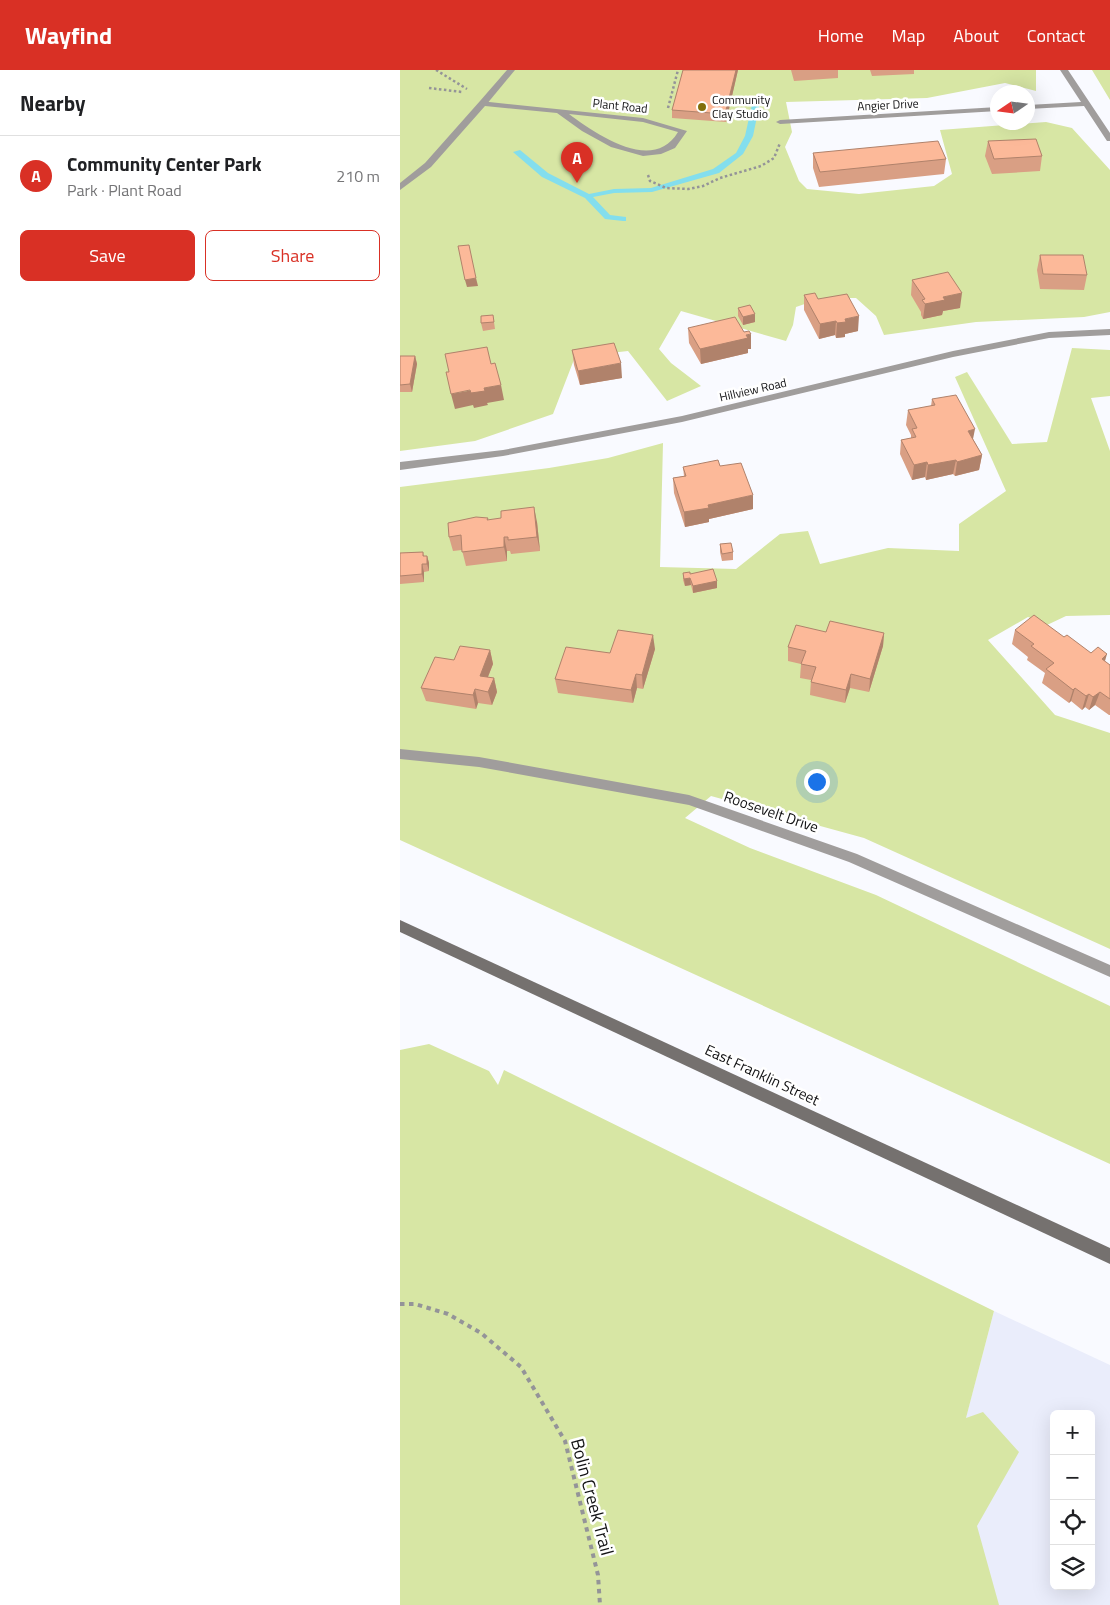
<!DOCTYPE html>
<html lang="en">
<head>
<meta charset="utf-8">
<style>
	:root { --surface:#fff; --page:#f6f6f6; --text:#202124; --muted:#757577; --line:#e0e0e0; --accent:#d93025 }
	body { margin:0; font-family:"Titillium Web",sans-serif; background:var(--page); color:var(--text) }
	.controls { position:absolute; right:15px; bottom:15px; display:grid; overflow:hidden; border-radius:8px; box-shadow:0 5px 20px #0002 }
	.controls button { width:45px; height:45px; display:grid; place-items:center; padding:0; border:0; border-bottom:1px solid var(--line); background:var(--surface); color:var(--text); font:25px sans-serif }
	.compass { position:absolute; left:590px; top:15px; width:45px; height:45px; border-radius:50%; background:var(--surface); box-shadow:0 5px 20px #0002; rotate:257deg }
	.you { position:absolute; left:416px; top:711px; width:18px; height:18px; margin:-12px; border:4px solid #fff; border-radius:50%; background:#1a73e8; box-shadow:0 0 0 8px #1a73e833 }
	.badge { display:grid; place-items:center; width:32px; height:32px; border-radius:50%; background:var(--accent); color:#fff; font-size:16px; font-weight:700 }
	.pin { position:absolute; translate:-50% -41px; filter:drop-shadow(0 1px 2px #0008) }
	.pin::after { content:''; position:absolute; top:26px; width:18px; height:15px; background:inherit; clip-path:polygon(0 0,100% 0,50% 100%) }
	.list { margin:0; padding:0; list-style:none }
	h2 { display:flex; justify-content:space-between; align-items:center; height:65px; margin:0; padding:0 20px; font-size:21px }
	h2 small { font-size:16px; font-weight:400; color:var(--muted) }
	.list li { display:grid; grid-template-columns:32px 1fr auto; gap:15px; align-items:center; box-sizing:border-box; height:80px; padding:0 20px; border-top:1px solid var(--line) }
	.list b { display:block; font-size:19px; white-space:nowrap }
	.list p { margin:0; font-size:16px; white-space:nowrap; color:var(--muted) }
	.list em { font-size:16px; font-style:normal; color:var(--muted) }
	.actions { display:flex; gap:10px; padding:15px 20px }
	.actions a { flex:1; padding:11px 0; border:1px solid var(--accent); border-radius:8px; text-align:center; font-size:18px; color:var(--accent) }
	.actions .main { background:var(--accent); color:#fff }
	.icon { flex:none; width:28px; height:28px; fill:none; stroke:currentColor; stroke-width:2; stroke-linecap:round; stroke-linejoin:round }
	.map { position:relative; flex:none; width:710px; height:1535px; overflow:hidden }
	header { display:flex; align-items:center; gap:30px; box-sizing:border-box; height:70px; padding:0 25px; background:var(--accent); color:#fff }
	header strong { font-size:24px }
	nav { display:flex; gap:28px; margin-inline-start:auto; font-size:18px }
	main { display:flex }
	aside { flex:1; background:var(--surface) }
	.map>svg:first-child { display:block }
</style>
</head>
<body>
<header>
<strong>Wayfind</strong>
<nav><a>Home</a><a>Map</a><a>About</a><a>Contact</a></nav>
</header>
<main>
<aside>
<h2>Nearby<small></small></h2>
<ul class="list">
<li><span class="badge">A</span><div><b>Community Center Park</b><p>Park · Plant Road</p></div><em>210 m</em></li>
</ul>
<div class="actions"><a class="main">Save</a><a>Share</a></div>
</aside>
<div class="map">
<svg width="710" height="1535" viewBox="0 0 710 1535">
	<rect width="100%" height="100%" fill="#f9faff"/>
	<path fill="#eaedfb" fill-rule="evenodd" d="M594,1241L710,1295V1535H508L525,1503ZM654,1344H691V1516H654Z"/>
	<path fill="#d7e6a4" d="M0,0H636V21L605,13L527,28L386,32L392,62L385,77L399,111L407,119L459,124L534,116L552,104L540,60L646,52L672,58L710,100V242L684,247L576,252L484,265L476,246L456,228H422L396,237L393,255L386,271L281,241L259,279L271,293L301,316L267,331L228,281L175,287L153,344L75,371L0,381Z
		M692,0H710V30Z
		M672,278L710,280V326L691,328L710,381V545L666,546L647,555L628,547L588,570L655,645L710,663V879L464,768L311,726L285,748L350,778L476,825L710,936V1094L0,770V417L149,398L208,388L263,373L260,497L336,499L380,464L408,461L420,494L488,478L559,481V454L606,421L555,307L567,302L612,374L647,372Z
		M29,974L89,1001L98,1015L104,1000L594,1241L566,1348L583,1342L619,1382L577,1456L599,1535H0V980Z"/>
	<g fill="none" stroke-linecap="round" stroke-linejoin="round">
		<path fill="#83deed" fill-rule="evenodd" d="M353,30L360,32L353,66L343,84L319,103L252,122L214,123L193,127L210,145L226,147V151H223L205,149L185,128L142,107L113,82L120,80L148,103L189,124L214,119L251,118L313,99L336,83L345,66Z"/>
		<path stroke="#949498" stroke-width="2.5" stroke-dasharray="2.5 2.5" stroke-linecap="butt" d="M36,0L67,19
			M29,18L62,22
			M268,38L278,0
			M248,105L250,111L266,118L288,119L303,116L320,108L361,96L374,88L380,73"/>
		<path stroke="#949498" stroke-width="4" stroke-dasharray="4.5 4.5" stroke-linecap="butt" d="M0,1234H15L48,1244L81,1263L121,1297L165,1371L198,1505L200,1535"/>
		<path fill="#a09d9c" fill-rule="evenodd" d="M107,0H115L86,35H80V31Z"/>
		<path fill="#a09d9c" fill-rule="evenodd" d="M660,0H668L710,63V71H707L684,36L628,39V35L681,32Z
			M80,31L243,48L287,61L275,78L261,84L243,86L211,77L182,61L157,43L85,36L31,97L0,120V113L25,93ZM169,44L243,52L278,62C253,104 196,64 169,44Z
			M598,37V41L380,54L376,52L380,50Z
			M710,259V265L649,268L553,287L282,352L103,386L0,400V392L103,380L282,346L553,281L649,262Z
			M0,679L79,687L289,725L457,784L710,895V907L449,792L289,735L79,697L0,689Z"/>
		<path fill="#75716f" fill-rule="evenodd" d="M0,850L710,1178V1194L0,862Z"/>
	</g>
	<path fill="#d99f84" d="M283,0H338L326,52L272,48V40Z
		M391,0H438V8L394,11Z
		M470,0H514V4L472,6Z
		M588,71L642,86L640,101L592,104L585,86Z
		M413,83L546,89L544,104L419,117L413,98Z
		M640,185L687,205L684,220L640,219L637,200Z
		M512,210L560,238L543,241L542,245L523,249L521,245V242L511,225Z
		M404,225L418,229L458,261L445,264V267L436,268L435,265L419,269L404,240Z
		M338,238L355,252L343,255L338,246Z
		M93,245L95,259L83,261L81,253Z
		M288,258L351,279H348V283L301,294L289,273Z
		M172,280L222,308L180,315L174,295Z
		M0,286H15L17,294L12,322H0Z
		M532,329L573,369L582,385L579,400L555,406L553,404L526,410L525,407L512,410L500,384L501,370L511,368V365L506,355L508,340L531,336Z
		M320,396L353,439L309,449V452L285,457L274,423L273,408L284,406L283,397Z
		M88,450L137,452L140,481L111,484L110,481H107V491L66,496L62,480L53,481L49,467Z
		M320,474L333,482V490L322,491L320,482Z
		M23,482L24,486H27L29,493V501L24,502V512L0,514V483Z
		M283,503L290,504L317,511V518L293,523L291,515L285,516L283,510Z
		M615,560L664,567L710,595V645H709L695,635L689,640L685,637L682,640L671,631L669,633L642,613L645,603L627,590L628,587L612,574Z
		M426,562L484,563L483,576L469,622L450,618L445,633L410,625L411,610L400,608L401,594L388,591V577Z
		M255,579L243,619L237,618L233,633L158,623L155,609L210,583Z
		M90,580L93,594L88,607L94,608L97,622L92,635L78,633L76,639L26,631L21,618L54,590Z"/>
	<path fill="#b0826b" d="M336,0H338L326,52L325,44Z
		M76,208L78,216L67,217L65,210Z
		M562,223L560,238L543,241L542,245L523,249L525,234L543,227Z
		M355,244V252L343,255V247Z
		M459,246L458,261L445,264V267L436,268L437,253L445,249Z
		M436,251L435,265L419,269L420,254Z
		M351,264V279H348V283L301,294L300,279Z
		M15,286L17,294L12,322L10,314Z
		M221,293L222,308L180,315L178,301Z
		M101,315L104,330L87,333L88,335L74,338L73,335L55,339L51,324Z
		M575,359L572,374L568,361Z
		M582,385L579,400L555,406L557,392Z
		M556,390L553,404L526,410L528,395Z
		M527,392L525,407L512,410L514,395Z
		M353,425V439L309,449V452L285,457L284,442L308,435Z
		M134,437L137,452L140,481L137,467Z
		M104,467L107,481V491L104,477Z
		M27,486L29,493V501L27,494Z
		M22,494L24,502V512L22,504Z
		M290,508L291,515L285,516L284,509Z
		M317,511V518L293,523V516Z
		M484,563L483,576L469,622L470,609Z
		M253,565L255,579L243,619L242,605Z
		M90,580L93,594L83,619L80,606Z
		M707,584L703,598L702,589Z
		M236,604L237,618L233,633L231,620Z
		M451,604L450,618L445,633L446,620Z
		M94,608L97,622L92,635L88,622Z
		M675,618L671,631L669,633L673,620Z
		M75,619L78,633L76,639L73,625Z
		M700,622L695,635L689,640L693,627Z
		M689,624L685,637L682,640L686,626Z"/>
	<path fill="#fcb999" stroke="#b0826b" d="M283,0H336L325,44L272,40Z
		M636,69L642,86L594,89L588,71Z
		M538,71L546,89L420,102L413,83Z
		M69,175L76,208L65,210L58,176Z
		M640,185H683L687,205L643,204Z
		M548,202L562,223L543,227L545,230L525,234L522,230L525,229L512,210Z
		M415,223L418,229L447,224L459,246L445,249L446,252L437,253L436,251L420,254L404,225Z
		M350,235L355,244L343,247L338,238Z
		M93,245L94,252L81,253V246Z
		M335,247L344,262L349,261L351,264L346,265L348,268L300,279L288,258Z
		M214,273L221,293L178,301L172,280Z
		M87,277L91,294L95,293L101,315L84,318L85,321L71,323L70,320L51,324L46,302H49L45,284Z
		M0,286H15L10,314L0,315Z
		M556,325L575,359L568,361L582,385L557,392L556,390L528,395L527,392L514,395L501,370L516,367L512,359L517,358L508,340L535,335L532,329Z
		M318,390L320,396L341,393L353,425L308,435L309,438L284,442L273,408L286,406L283,397Z
		M134,437L137,467L108,470V467H104V477L62,482L61,465L49,467L48,453L76,447L88,448L87,450L101,448V441Z
		M331,473L333,482L322,484L320,474Z
		M23,482V486H27V494H22V504L0,506V483Z
		M313,499L317,511L293,516L290,508L284,509L283,503L290,502V504Z
		M634,545L664,567L667,565L691,583L698,577L707,584L702,589L710,595V629L700,622L693,627L689,624L686,626L675,618L673,620L646,599L654,593L631,576L634,574L615,560Z
		M430,551L484,563L470,609L451,604L446,620L411,612L416,597L401,594L406,581L388,577L396,555L426,562Z
		M218,560L253,565L242,605L236,604L231,620L155,609L166,577L210,583Z
		M60,576L90,580L80,606L94,608L88,622L75,619L73,625L21,618L35,587L54,590Z"/>
	<circle fill="#826e0b" stroke="#fff" stroke-width="2" cx="302" cy="37" r="5"/>
	<g text-anchor="middle" stroke-width="5" stroke-linejoin="round" paint-order="stroke">
		<g font-size="12" fill="#121214" stroke="#fff" text-anchor="start">
			<text x="312" y="34">Community<tspan x="312" dy="14">Clay Studio</tspan></text>
		</g>
		<g font-size="12" fill="#121214" stroke="#fff">
			<text transform="translate(488 35) rotate(-3)" y="4">Angier Drive</text>
			<text transform="translate(220 36) rotate(6)" y="4">Plant Road</text>
			<text transform="translate(353 320) rotate(-13)" y="4">Hillview Road</text>
		</g>
		<g font-size="15" fill="#121214" stroke="#fff">
			<text transform="translate(371 742) rotate(19)" y="5">Roosevelt Drive</text>
			<text transform="translate(362 1005) rotate(25)" y="5">East Franklin Street</text>
		</g>
		<g font-size="18" fill="#121214" stroke="#fff">
			<text transform="translate(192 1427) rotate(75)" y="6">Bolin Creek Trail</text>
		</g>
	</g>
</svg>
<div class="controls">
<button>+</button>
<button>−</button>
<button><svg class="icon" aria-label="locate" viewBox="0 0 24 24"><circle cx="12" cy="12" r="6"/><path d="M12 2v4M12 18v4M2 12h4M18 12h4"/></svg></button>
<button><svg class="icon" aria-label="layers" viewBox="0 0 24 24"><path d="M12 4l9 5-9 5-9-5zM3 14l9 5 9-5"/></svg></button>
</div>
<svg class="compass" viewBox="-18 -18 36 36"><path d="M0-13l5 13h-10z" fill="#e53935"/><path d="M0 13l5-13h-10z" fill="#757577"/></svg>
<div class="you"></div>
<div class="pin badge" style="left:177px;top:113px">A</div>
</div>
</main>
</body>
</html>
